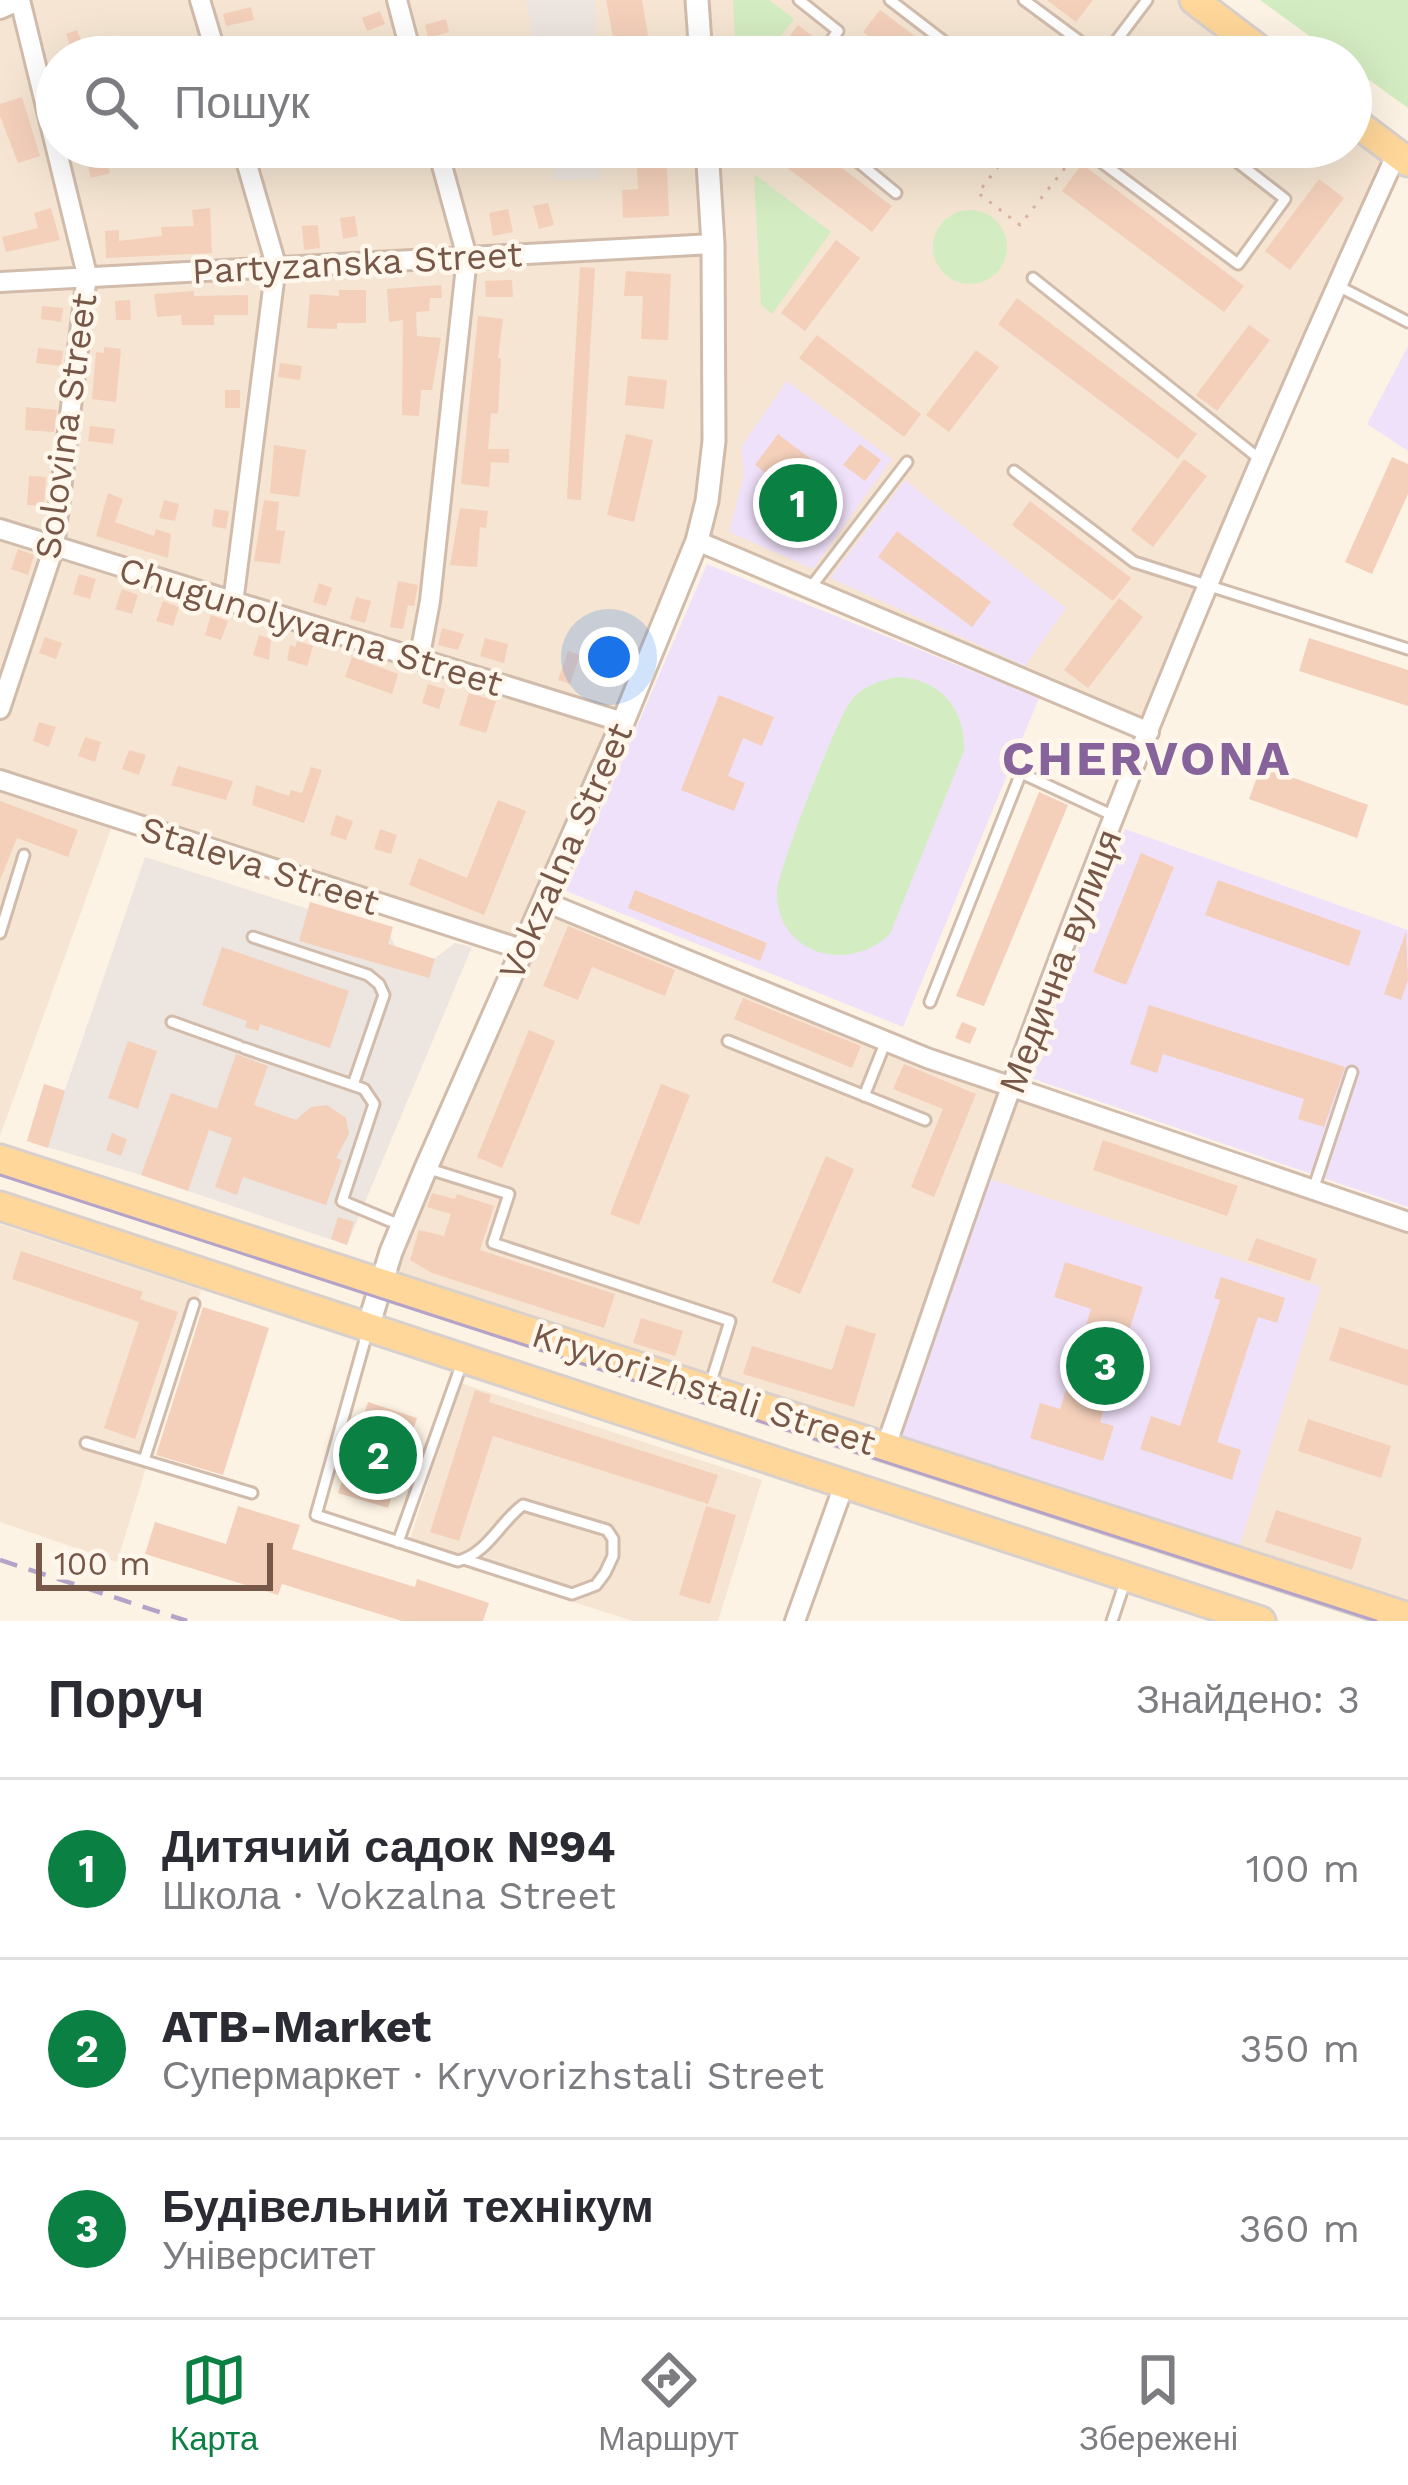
<!DOCTYPE html>
<html lang="uk">
<head>
<meta charset="utf-8">
<style>
	:root { --surface:#fff; --page:#f7f7f7; --text:#2b2b33; --muted:#7c7c81; --line:#e1e1e2; --accent:#0b8043 }
	body { margin:0; font-family:"Work Sans",sans-serif; background:var(--page); color:var(--text) }
	.scale { position:absolute; left:36px; bottom:30px; width:237px; box-sizing:border-box; padding-left:12px; border:6px solid #775848; border-top:0; font-size:33px; line-height:42px; white-space:nowrap; color:#775848; -webkit-text-stroke:9px #fff7ec; paint-order:stroke }
	.you { position:absolute; left:609px; top:657px; width:42px; height:42px; margin:-30px; border:9px solid #fff; border-radius:50%; background:#1a73e8; box-shadow:0 0 0 18px #1a73e833 }
	.badge { display:grid; place-items:center; width:78px; height:78px; border-radius:50%; background:var(--accent); color:#fff; font-size:39px; font-weight:700 }
	.pin { position:absolute; translate:-50% -50%; border:6px solid #fff; box-shadow:0 3px 12px #0006 }
	.list { margin:0; padding:0; list-style:none }
	h2 { display:flex; justify-content:space-between; align-items:center; height:156px; margin:0; padding:0 48px; font-size:51px }
	h2 small { font-size:39px; font-weight:400; color:var(--muted) }
	.list li { display:grid; grid-template-columns:78px 1fr auto; gap:36px; align-items:center; box-sizing:border-box; height:180px; padding:0 48px; border-top:3px solid var(--line) }
	.list b { display:block; font-size:45px; white-space:nowrap }
	.list p { margin:0; font-size:39px; white-space:nowrap; color:var(--muted) }
	.list em { font-size:39px; font-style:normal; color:var(--muted) }
	.icon { flex:none; width:66px; height:66px; fill:none; stroke:currentColor; stroke-width:2; stroke-linecap:round; stroke-linejoin:round }
	.map { position:relative; flex:none; width:1408px; height:1621px; overflow:hidden }
	.search { position:absolute; background:var(--surface); box-shadow:0 12px 48px #0002; left:36px; right:36px; top:36px; height:132px; display:flex; align-items:center; gap:30px; box-sizing:border-box; padding:0 42px; border-radius:66px; color:var(--muted); font-size:45px }
	.sheet { height:696px; background:var(--surface) }
	nav { display:flex; justify-content:space-around; align-items:center; box-sizing:border-box; height:168px; border-top:3px solid var(--line); background:var(--surface); font-size:33px; color:var(--muted) }
	nav a { display:grid; justify-items:center; gap:6px }
	nav .on { color:var(--accent) }
	.map>svg:first-child { display:block }
</style>
</head>
<body>
<div class="map">
<svg width="1408" height="1621" viewBox="0 0 1408 1621">
	<rect width="100%" height="100%" fill="#fdf3e4"/>
	<path fill="#f5e5d2" d="M0,0H1194L1269,57H57V147H1351V119L1397,153L1149,732L697,541L543,901L927,1058L1408,1222V1617L382,1283L520,950L115,818L0,1136Z
		M0,1224L201,1290L117,1562L0,1522Z
		M460,1383L762,1480L718,1621H633L407,1549Z"/>
	<path fill="#ede5df" d="M526,0H595L596,57H536Z
		M550,147H599L600,179L554,180Z
		M145,857L390,935L395,946L434,959L455,943L472,947L347,1245L141,1175L27,1141L44,1084L65,1090Z"/>
	<path fill="#f0e1fa" d="M1408,346V451L1367,424Z
		M787,381L892,459L813,569L729,532L744,475L741,447Z
		M905,480L1066,608L1025,666L830,578Z
		M707,564L1039,698L903,1027L566,891Z
		M1125,829L1408,930V1207L1028,1077Z
		M980,1176L1321,1287L1235,1560L886,1446Z"/>
	<path fill="#d4ecc2" d="M733,0H769L794,19L765,57H736Z
		M1260,0H1408V108L1351,67V57H1338Z
		M754,174L831,232L772,314L761,305Z
		M933 247a37 37 0 1 1 74 0a37 37 0 1 1-74 0Z
		M898,677C941,679 966,710 964,751L890,934C850,974 776,955 777,892C777,872 837,719 850,702C862,686 880,680 898,677Z"/>
	<path fill="#f4d0bb" d="M606,0H642L648,36L614,42Z
		M1047,0H1093L1076,22Z
		M251,7L254,20L226,26L223,14Z
		M880,10L943,57H896L863,32Z
		M380,11L385,24L367,31L362,18Z
		M446,19L449,32L428,38L425,25Z
		M798,25L819,41L808,57H774Z
		M77,30L86,53L74,57L66,34Z
		M22,97L40,156L18,163L0,116V104Z
		M265,147H303L304,150L269,161Z
		M666,147L669,216L623,218L622,190L638,189L636,148Z
		M760,147H814L892,206L872,232Z
		M1241,147H1276L1263,164Z
		M104,152L110,173L91,178L88,166L94,165L91,155Z
		M1082,164L1244,286L1224,312L1062,191Z
		M1319,179L1344,198L1290,270L1265,251Z
		M548,203L554,225L539,229L533,206Z
		M51,208L60,240L6,252L2,237L38,228L34,213Z
		M210,208L212,253L106,258L105,231L119,230V241L162,236L161,227L194,226L192,210Z
		M508,209L513,232L493,236L489,213Z
		M355,216L358,236L343,239L340,218Z
		M318,225L320,248L304,250L302,226Z
		M836,240L860,258L805,331L781,313Z
		M580,267L595,268L581,500L567,499Z
		M626,271L671,274L668,340L641,339L643,296H624Z
		M512,280L513,297H486L485,281Z
		M441,285L442,298H430L429,311L416,312L417,336L441,338L432,390H421L419,416L402,415L403,320L389,322L387,289Z
		M339,290H366V323H337V329L307,328L310,294L339,296Z
		M194,291V296L248,295V315H214V325H182L181,315L157,317L154,294Z
		M1017,298L1197,434L1178,459L998,324Z
		M130,300L131,320H116L115,301Z
		M42,306L63,308L61,322L41,319Z
		M478,316L503,319L498,358H501L498,414L491,413L488,449H509V463L491,462L489,487L461,484Z
		M1249,325L1270,340L1217,411L1196,395Z
		M817,335L921,414L904,437L799,358Z
		M104,347L121,349L116,402L92,399L96,352L104,353Z
		M38,348L63,351L61,366L36,363Z
		M976,350L999,367L949,432L926,415Z
		M280,363L302,366L300,380L278,377Z
		M628,376L667,380L664,409L625,405Z
		M225,390H240V408H225Z
		M26,407L57,410L54,432L25,430Z
		M90,426L115,429L113,444L88,441Z
		M626,434L653,440L634,522L607,515Z
		M778,434L828,472L805,503L792,493L796,488L775,472L771,477L755,465Z
		M860,444L881,460L865,481L843,465Z
		M274,445L306,450L299,497L270,493Z
		M1392,457L1408,464V494L1372,574L1345,562Z
		M1184,459L1207,476L1153,547L1131,530Z
		M29,476L46,477L44,506L27,505Z
		M108,493L123,499L115,522L154,536L156,529L171,534L168,558L96,536Z
		M164,500L179,504L175,521L159,518Z
		M264,500L279,502L276,530L285,531L280,564L254,561Z
		M1030,501L1131,578L1113,601L1012,525Z
		M460,508L488,511L486,528L480,527L477,567L450,565Z
		M214,509L229,511L226,529L212,526Z
		M897,531L991,602L972,627L878,557Z
		M18,549L34,555L28,575L11,569Z
		M79,574L96,579L90,599L73,594Z
		M398,581L418,585L414,606L408,605L403,629L390,627Z
		M319,583L332,588L326,606L313,602Z
		M122,589L138,595L132,614L115,609Z
		M356,597L371,601L365,623L350,619Z
		M1119,598L1143,617L1088,688L1064,670Z
		M163,601L179,607L173,626L156,621Z
		M211,615L228,621L221,640L205,635Z
		M442,628L464,634L458,650L438,645Z
		M259,635L271,639L269,660L253,655Z
		M45,637L62,643L56,659L39,653Z
		M485,638L508,644L504,663L480,656Z
		M1309,638L1408,670V706L1299,671Z
		M297,641L313,646L307,666L287,660L290,645L295,647Z
		M568,651L580,655L570,684L558,680Z
		M352,657L398,674L392,694L345,677Z
		M428,684L445,689L439,709L422,703Z
		M469,693L496,701L486,733L459,725Z
		M719,695L774,717L762,746L743,738L728,776L745,783L734,811L681,790Z
		M39,722L56,727L49,747L33,741Z
		M85,737L101,742L95,762L78,756Z
		M129,750L146,755L139,775L122,769Z
		M178,766L233,781L226,800L171,785Z
		M1261,766L1368,805L1357,838L1249,799Z
		M311,767L322,770L304,823L252,805L256,785L289,796L291,790L302,793Z
		M1039,792L1068,805L984,1006L956,996Z
		M498,800L526,811L484,915L409,885L419,858L467,878Z
		M0,801L78,830L68,857L17,838L0,880Z
		M336,815L353,821L346,840L330,835Z
		M380,829L397,835L391,854L374,849Z
		M1141,853L1174,867L1126,985L1093,972Z
		M1218,880L1361,931L1349,966L1205,915Z
		M635,890L767,943L760,961L628,908Z
		M310,902L393,927L388,944L435,959L429,978L299,941Z
		M568,926L675,970L665,996L592,967L578,1000L543,986Z
		M1406,931L1408,980L1401,1000L1384,994Z
		M222,947L349,991L330,1048L260,1024L258,1031L245,1027L247,1021L202,1005Z
		M743,998L861,1046L852,1068L734,1019Z
		M1149,1005L1345,1067L1324,1127L1298,1119L1304,1099L1163,1054L1157,1073L1130,1064Z
		M962,1022L977,1028L970,1044L955,1038Z
		M529,1030L555,1041L502,1168L477,1157Z
		M128,1041L157,1051L138,1109L108,1098Z
		M236,1054L268,1066L254,1105L296,1120L311,1107L327,1105L346,1118L349,1134L336,1158L342,1160L326,1205L243,1177L237,1195L215,1187L232,1138L209,1130L188,1191L141,1175L171,1093L217,1109Z
		M904,1064L976,1094L934,1197L911,1187L943,1109L893,1089Z
		M44,1084L65,1091L48,1148L27,1141Z
		M661,1084L690,1095L639,1225L610,1214Z
		M112,1133L127,1139L121,1156L106,1150Z
		M1103,1140L1238,1186L1227,1216L1093,1170Z
		M826,1156L854,1169L800,1294L772,1282Z
		M432,1193L455,1199L457,1194L494,1206L480,1250L615,1294L604,1328L432,1273L410,1260L419,1230L444,1236L451,1214L427,1207Z
		M338,1217L354,1222L347,1245L331,1239Z
		M1256,1238L1317,1259L1310,1281L1248,1260Z
		M21,1251L143,1292L140,1299L178,1312L135,1439L104,1428L139,1322L12,1279Z
		M1065,1262L1143,1287L1100,1422L1114,1426L1103,1461L1030,1438L1040,1403L1060,1409L1091,1309L1054,1297Z
		M1221,1277L1285,1298L1277,1323L1258,1317L1217,1442L1241,1450L1232,1480L1140,1449L1151,1416L1180,1426L1220,1300L1214,1298Z
		M203,1307L269,1328L223,1475L156,1455Z
		M641,1318L683,1331L675,1356L633,1343Z
		M846,1325L876,1334L854,1407L743,1374L752,1346L832,1370Z
		M1340,1327L1408,1350V1386L1329,1360Z
		M475,1390L491,1395L489,1402L718,1475L708,1504L493,1436L459,1541L430,1532Z
		M368,1402L417,1418L388,1508L338,1493Z
		M1308,1419L1391,1446L1381,1478L1298,1451Z
		M238,1506L300,1525L292,1549L415,1587L417,1579L489,1603L483,1621H402L282,1584L278,1595L145,1554L155,1522L226,1544Z
		M706,1506L736,1515L710,1604L679,1595Z
		M1276,1510L1362,1538L1352,1570L1265,1542Z"/>
	<g fill="none" stroke-linecap="round" stroke-linejoin="round">
		<defs>
			<path id="service" d="M799,0L838,31L819,57
				M890,0L964,57
				M1024,0L1101,57
				M1104,57L1147,0
				M840,147L896,193
				M1081,147L1238,264L1285,199L1218,147
				M1033,278L1262,461
				M1338,286L1408,322
				M1014,471L1134,562L1408,649
				M811,587L907,462
				M0,933L24,855
				M253,937L368,975L379,984L384,995L353,1085
				M930,1002L1021,773L1114,816
				M172,1022L239,1046
				M728,1041L925,1120
				M244,1048L364,1089L374,1104L342,1201L402,1226
				M864,1096L886,1041
				M426,1168L509,1194L493,1243L730,1321L710,1385
				M1313,1190L1352,1072
				M367,1333L316,1515L458,1561C487,1554 500,1522 523,1505L607,1530L613,1539V1556L605,1573L596,1585L572,1594L467,1560
				M86,1443L252,1493
				M144,1460L194,1304
				M398,1542L463,1360
				M1112,1621L1125,1582"/>
			<path id="minor" d="M200,0L217,57
				M397,0L412,57
				M0,9L20,0L87,275L54,547L0,709
				M0,282L713,244
				M0,529L623,722
				M697,541L1149,732
				M233,603L276,265L242,147
				M419,660L430,601L467,257L437,147
				M0,780L521,949
				M543,901L927,1058L1408,1222
				M886,1446C928,1326 968,1205 1012,1085C1127,770 1257,459 1397,153
				M795,1621L844,1485"/>
			<path id="tertiary" d="M697,0L701,57
				M368,1327L391,1252L426,1168L623,722L697,541L707,501L714,441L713,244L707,147"/>
			<path id="primary" d="M1194,0L1269,57
				M1351,119L1408,162
				M0,1159L1408,1617
				M0,1206L1261,1621"/>
		</defs>
		<use href="#service" stroke="#d1bcac" stroke-width="15"/>
		<use href="#minor" stroke="#d1bcac" stroke-width="24"/>
		<use href="#tertiary" stroke="#d1bcac" stroke-width="27"/>
		<use href="#primary" stroke="#d9d0cc" stroke-width="33"/>
		<path stroke="#d9b39d" stroke-width="3" stroke-dasharray="3 9" stroke-linecap="butt" d="M1013,147L978,193L1020,225L1072,159"/>
		<use href="#service" stroke="#fff" stroke-width="9"/>
		<use href="#minor" stroke="#fff" stroke-width="18"/>
		<use href="#tertiary" stroke="#fff" stroke-width="21"/>
		<use href="#primary" stroke="#ffd79a" stroke-width="27"/>
		<path stroke="#b5a2c8" stroke-width="3" d="M0,1175L1376,1621"/>
		<path stroke="#b5a2c8" stroke-width="4.5" stroke-dasharray="18 12" stroke-linecap="butt" d="M0,1560L187,1621"/>
	</g>
	<g text-anchor="middle" stroke-width="9" stroke-linejoin="round" paint-order="stroke">
		<g font-size="36" fill="#775848" stroke="#fff7ec">
			<text transform="translate(357 262) rotate(-3)" y="13">Partyzanska Street</text>
			<text transform="translate(65 426) rotate(-82)" y="13">Solovina Street</text>
			<text transform="translate(311 626) rotate(17)" y="13">Chugunolyvarna Street</text>
			<text transform="translate(565 851) rotate(-66)" y="13">Vokzalna Street</text>
			<text transform="translate(260 865) rotate(18)" y="13">Staleva Street</text>
			<text transform="translate(1060 961) rotate(-69)" y="13">Медична вулиця</text>
			<text transform="translate(704 1388) rotate(18)" y="13">Kryvorizhstali Street</text>
		</g>
		<g font-size="48" font-weight="bold" letter-spacing="3" fill="#87639b" stroke="#fff7ec">
			<text x="1147" y="775">CHERVONA</text>
		</g>
	</g>
</svg>
<div class="scale">100 m</div>
<div class="you"></div>
<div class="pin badge" style="left:798px;top:503px">1</div>
<div class="pin badge" style="left:378px;top:1455px">2</div>
<div class="pin badge" style="left:1105px;top:1366px">3</div>
<div class="search"><svg class="icon" aria-label="search" viewBox="0 0 24 24"><circle cx="10" cy="10" r="6"/><path d="M15 15l6 6"/></svg>Пошук</div>
</div>
<section class="sheet">
<h2>Поруч<small>Знайдено: 3</small></h2>
<ul class="list">
<li><span class="badge">1</span><div><b>Дитячий садок №94</b><p>Школа · Vokzalna Street</p></div><em>100 m</em></li>
<li><span class="badge">2</span><div><b>ATB-Market</b><p>Супермаркет · Kryvorizhstali Street</p></div><em>350 m</em></li>
<li><span class="badge">3</span><div><b>Будівельний технікум</b><p>Університет</p></div><em>360 m</em></li>
</ul>
</section>
<nav>
<a class="on"><svg class="icon" aria-label="map" viewBox="0 0 24 24"><path d="M3 6l6-2 6 2 6-2v14l-6 2-6-2-6 2zM9 4v14M15 6v14"/></svg>Карта</a>
<a><svg class="icon" aria-label="directions" viewBox="0 0 24 24"><path d="M12 3l9 9-9 9-9-9zM9 14v-3h6M13 9l2 2-2 2"/></svg>Маршрут</a>
<a><svg class="icon" aria-label="saved" viewBox="0 0 24 24"><path d="M7 4h10v16l-5-4-5 4z"/></svg>Збережені</a>
</nav>
</body>
</html>
